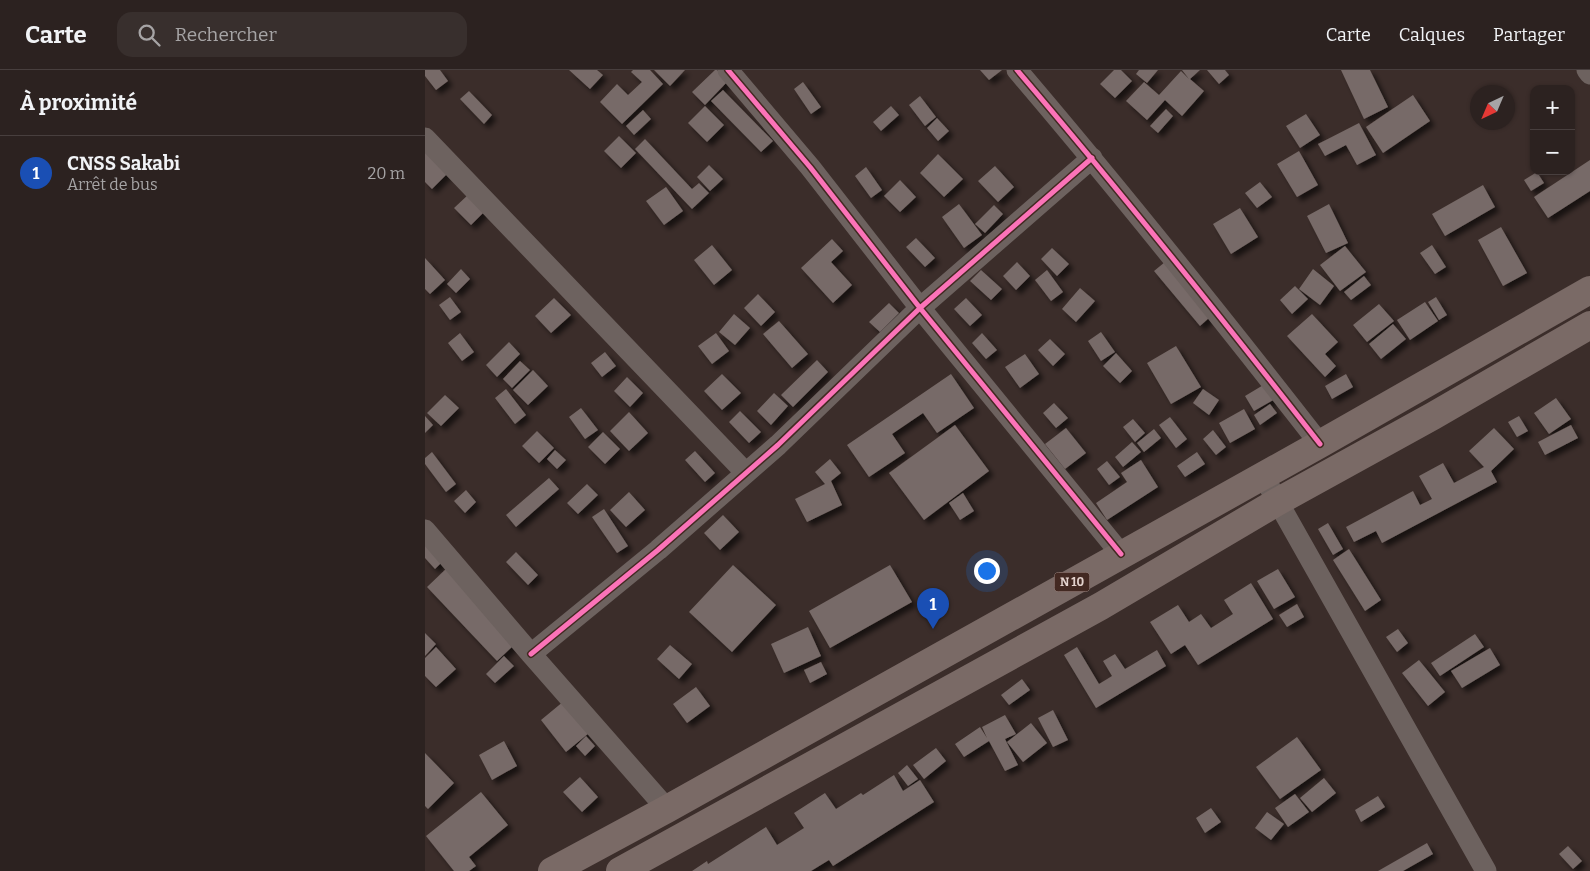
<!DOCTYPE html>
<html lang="fr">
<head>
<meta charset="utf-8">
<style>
	:root { --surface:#2c2220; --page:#382f2d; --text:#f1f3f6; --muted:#a6a4a5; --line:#483f3e; --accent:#bca0f2 }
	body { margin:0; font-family:Bitter,serif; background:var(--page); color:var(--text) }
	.controls { position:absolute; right:15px; top:15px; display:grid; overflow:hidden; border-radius:10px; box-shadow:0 1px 4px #0004 }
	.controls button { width:45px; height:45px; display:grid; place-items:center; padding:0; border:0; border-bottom:1px solid var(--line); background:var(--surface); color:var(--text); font:25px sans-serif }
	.compass { position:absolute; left:1045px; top:15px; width:45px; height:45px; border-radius:50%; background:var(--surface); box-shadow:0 1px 4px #0004; rotate:224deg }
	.you { position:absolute; left:561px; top:500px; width:18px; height:18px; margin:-12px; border:4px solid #fff; border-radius:50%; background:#1a73e8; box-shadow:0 0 0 8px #1a73e833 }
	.badge { display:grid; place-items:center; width:32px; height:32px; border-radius:50%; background:var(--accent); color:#fff; font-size:16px; font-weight:700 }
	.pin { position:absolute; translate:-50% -41px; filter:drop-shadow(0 1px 2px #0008) }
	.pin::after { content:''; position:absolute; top:26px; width:18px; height:15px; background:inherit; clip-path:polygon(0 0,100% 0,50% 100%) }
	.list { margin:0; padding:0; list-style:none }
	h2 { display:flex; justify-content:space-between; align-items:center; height:65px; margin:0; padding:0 20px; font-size:21px }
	h2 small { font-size:16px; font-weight:400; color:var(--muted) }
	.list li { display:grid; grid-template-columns:32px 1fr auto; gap:15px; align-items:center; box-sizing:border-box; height:75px; padding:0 20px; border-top:1px solid var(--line) }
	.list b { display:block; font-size:19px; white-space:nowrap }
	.list p { margin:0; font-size:16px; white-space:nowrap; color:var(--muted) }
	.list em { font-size:16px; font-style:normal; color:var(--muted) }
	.icon { flex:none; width:28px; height:28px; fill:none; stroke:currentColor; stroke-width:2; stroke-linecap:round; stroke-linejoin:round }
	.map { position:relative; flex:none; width:1165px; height:801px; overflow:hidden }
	header { display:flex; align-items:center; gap:30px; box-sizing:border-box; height:70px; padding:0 25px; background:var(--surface); border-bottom:1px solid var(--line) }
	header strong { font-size:24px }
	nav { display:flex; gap:28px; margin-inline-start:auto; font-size:18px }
	.search { width:350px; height:45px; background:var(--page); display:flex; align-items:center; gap:12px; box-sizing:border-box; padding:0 18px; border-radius:15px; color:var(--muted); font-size:19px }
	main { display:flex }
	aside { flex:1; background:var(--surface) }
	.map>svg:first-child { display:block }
</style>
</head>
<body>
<header>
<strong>Carte</strong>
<div class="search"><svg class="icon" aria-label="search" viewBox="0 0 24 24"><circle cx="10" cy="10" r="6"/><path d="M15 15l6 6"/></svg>Rechercher</div>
<nav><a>Carte</a><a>Calques</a><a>Partager</a></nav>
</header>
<main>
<aside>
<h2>À proximité<small></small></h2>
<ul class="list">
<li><span class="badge" style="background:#1a4fb4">1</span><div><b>CNSS Sakabi</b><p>Arrêt de bus</p></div><em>20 m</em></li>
</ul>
</aside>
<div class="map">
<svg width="1165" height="801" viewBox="0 0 1165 801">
	<defs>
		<filter id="shadow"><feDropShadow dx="4.5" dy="4.5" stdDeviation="2.5" flood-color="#0009"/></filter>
	</defs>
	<rect width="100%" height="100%" fill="#3b2d2a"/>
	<path fill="#776a67" filter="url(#shadow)" d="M0,0H15L23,11L11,20L0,6Z
		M144,0H172L178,5L165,19Z
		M208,0H225L238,14L197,54L175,32L192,14L203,25L217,12L206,2Z
		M229,0H260L245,16Z
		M290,0H292L303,11L280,35L267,22Z
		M555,0H577L564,10Z
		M689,0H696L707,11L690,28L675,14Z
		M714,0H733L722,13L711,4Z
		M757,0H775L765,9L779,21L757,46L740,30L722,50L701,31L719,12L734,25L756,1L764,9Z
		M782,0H800L804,5L794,14Z
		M916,0H945L963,37L939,49Z
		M378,12L396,37L386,44L369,19Z
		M298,20L348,71L336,82L286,31Z
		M44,21L67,45L59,54L35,29Z
		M988,25L1005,51L958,83L941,57Z
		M495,26L511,47L500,56L484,35Z
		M280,36L299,55L282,72L263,53Z
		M466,36L474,45L456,61L448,52Z
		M741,39L748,46L733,63L725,56Z
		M218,40L226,49L209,65L201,56Z
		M881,44L895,65L875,78L861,56Z
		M512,48L524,61L513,71L502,58Z
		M934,53L951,85L932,95L921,75L900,86L893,74Z
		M194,66L211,83L196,98L179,81Z
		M220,69L267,119L274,113L284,123L267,139L210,79Z
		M0,77L24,102L7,119L0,112Z
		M874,81L893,115L872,127L852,94Z
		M513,84L538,109L519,127L495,103Z
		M1165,90V121L1123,148L1109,127Z
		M284,95L298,109L285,121L272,107Z
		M570,96L589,117L573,132L553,111Z
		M441,97L457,120L446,128L430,106Z
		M1112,102L1119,113L1106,121L1099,110Z
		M475,110L491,127L475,142L459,126Z
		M835,112L847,127L832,138L820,123Z
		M1058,115L1070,137L1020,166L1007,144Z
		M241,117L258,141L239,155L221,131Z
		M44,124L60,141L46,155L29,138Z
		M534,134L557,165L539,178L517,147Z
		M904,134L923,173L901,183L882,146Z
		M569,135L578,144L560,163L550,154Z
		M815,138L833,167L806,184L788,154Z
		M1076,157L1102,203L1078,216L1053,170Z
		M491,168L510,188L500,197L481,177Z
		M407,169L418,181L406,192L427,215L408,233L376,198Z
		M287,175L307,200L289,215L269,190Z
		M1007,175L1021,197L1010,204L995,183Z
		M920,176L941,202L915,221L895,195Z
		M627,178L644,194L632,206L616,189Z
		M0,188L20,210L5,224L0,219Z
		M592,192L605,206L591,220L578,206Z
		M740,192L785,247L775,256L729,201Z
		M36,199L45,209L31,223L22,214Z
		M888,199L909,216L895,235L874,219Z
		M556,200L577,219L566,230L545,211Z
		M622,200L638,222L626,231L610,210Z
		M939,206L946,215L926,230L919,222Z
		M870,216L883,229L867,244L855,230Z
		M655,218L670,231L651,252L637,239Z
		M333,224L350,242L336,256L319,238Z
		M25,227L36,242L25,250L14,235Z
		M1011,227L1022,245L1014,250L1003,232Z
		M129,228L146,245L126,263L110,246Z
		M541,228L557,245L545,256L529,239Z
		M1000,232L1013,251L985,270L972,250Z
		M464,233L474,243L455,262L444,252Z
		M954,234L969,251L942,272L928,255Z
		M309,244L325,258L310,275L294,262Z
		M887,244L913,272L900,284L911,296L900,307L862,266Z
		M354,251L383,284L367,298L338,264Z
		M968,254L981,269L956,289L944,274Z
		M676,262L690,282L676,291L663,271Z
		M35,263L49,282L37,291L23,273Z
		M291,263L304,281L287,294L273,276Z
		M557,263L572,280L561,289L547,273Z
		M625,269L640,284L628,296L613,280Z
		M84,272L95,284L72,307L61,295Z
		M751,276L776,317L746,334L722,293Z
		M180,282L191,296L177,307L166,293Z
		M691,283L707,301L695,313L678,296Z
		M600,284L614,304L595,318L580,297Z
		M392,290L403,302L368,337L356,325Z
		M95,291L105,300L87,318L78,309Z
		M108,300L123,316L103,335L88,320Z
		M297,304L316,323L297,340L279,321Z
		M526,304L549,338L512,363L498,343L467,364L480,383L444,407L422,375Z
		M921,304L928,317L907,329L900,316Z
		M202,307L218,323L205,337L189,321Z
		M840,314L850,329L829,341L820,326Z
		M81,319L101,345L90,354L70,328Z
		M778,319L794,330L784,345L768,333Z
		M349,323L363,336L346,355L332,341Z
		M20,325L34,338L16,356L2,343Z
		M1131,328L1146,349L1124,364L1109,343Z
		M629,333L643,348L631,358L618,343Z
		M845,334L852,343L835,355L829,345Z
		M156,338L173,360L160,369L144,347Z
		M819,339L830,359L805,373L794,353Z
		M315,341L336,362L324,373L304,352Z
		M204,342L223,363L204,381L185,361Z
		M0,346L8,355L0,363Z
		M1094,346L1103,361L1092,367L1083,352Z
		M745,347L762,369L751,378L734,355Z
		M708,349L720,363L710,372L698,357Z
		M530,355L564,401L499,450L464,403Z
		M1146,355L1153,368L1120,385L1113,372Z
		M641,358L661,383L640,399L620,374Z
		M1069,358L1089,379L1066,401L1072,412L957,473L951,461L929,472L921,457L988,421L995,435L1007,429L994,406L1018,393L1029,413L1059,397L1044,381Z
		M729,359L736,368L719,382L712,373Z
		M788,360L801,377L791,385L778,369Z
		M112,361L129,378L114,393L97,376Z
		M178,362L195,379L180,394L163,377Z
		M707,372L716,382L698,397L690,387Z
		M130,380L141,390L132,399L122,389Z
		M270,381L290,403L280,412L260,390Z
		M7,382L31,414L21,422L0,394V388Z
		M772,382L780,394L760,407L752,396Z
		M405,389L416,403L406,411L417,435L382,452L370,429L400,414L390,402Z
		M716,390L733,417L682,450L671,433L702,412L696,403Z
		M682,391L695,407L684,415L672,399Z
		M124,408L134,419L91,457L81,445Z
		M162,414L173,425L153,444L142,433Z
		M41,420L51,432L40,443L29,431Z
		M204,422L220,440L201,457L185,440Z
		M538,423L549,441L535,450L524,433Z
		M179,439L203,476L192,483L167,447Z
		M298,445L314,462L295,480L279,463Z
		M903,453L918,479L908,485L893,459Z
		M0,470L19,490L10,499L0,488Z
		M924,479L956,530L940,541L908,490Z
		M91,482L113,505L103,515L81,492Z
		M308,495L351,535L307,582L264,542Z
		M465,495L487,532L405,578L384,541Z
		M23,497L89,575L72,591L2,517Z
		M853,499L870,527L849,539L832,511Z
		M826,513L848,549L773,595L760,575L746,584L725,552L753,535L764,552L776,544L786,558L808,544L799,530Z
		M872,534L879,547L862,557L854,545Z
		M383,557L396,586L359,603L346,574Z
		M973,559L983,573L972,582L961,567Z
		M0,563L11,574L0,586Z
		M1050,564L1059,577L1015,606L1006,593Z
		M245,575L267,594L254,609L232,589Z
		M11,577L31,599L11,617L0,606V588Z
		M652,577L674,614L687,606L678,591L690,584L700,599L732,580L741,596L671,638L639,585Z
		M1065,578L1075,595L1037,618L1026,601Z
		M79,586L89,596L70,613L61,604Z
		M994,590L1020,622L1003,636L977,603Z
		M396,592L402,604L385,613L379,600Z
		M597,609L605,620L584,635L576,625Z
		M271,617L285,636L262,653L248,634Z
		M139,631L164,663L141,682L116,650Z
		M628,640L643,670L628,677L613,648Z
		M580,645L591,664L580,669L593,695L580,701L564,671L539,687L530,674L555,657L562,668L557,657Z
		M606,653L622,673L598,692L582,672Z
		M161,666L170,676L160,686L151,676Z
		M872,667L896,700L855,729L831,697Z
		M79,671L92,696L67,710L54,685Z
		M511,678L521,691L499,709L488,695Z
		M0,683L29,713L3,739L0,736Z
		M482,695L493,709L483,716L473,703Z
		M469,705L478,721L495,710L509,732L408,796L404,790L386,801H267L282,791L283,794L341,757L352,775L379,758L369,743L400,723L411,739L436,723L438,725Z
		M155,707L173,727L157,742L138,722Z
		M899,708L911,723L887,742L875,728Z
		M56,722L83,755L44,787L51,796L44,801H29L1,766Z
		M870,724L884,742L863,757L850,738Z
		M953,726L960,737L936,752L930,740Z
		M786,738L796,752L780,763L771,748Z
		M842,742L859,754L846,770L830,758Z
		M1002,773L1008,784L978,801H953Z
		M1143,776L1157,791L1148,799L1134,784Z"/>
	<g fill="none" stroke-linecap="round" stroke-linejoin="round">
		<path stroke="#6d625f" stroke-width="21" d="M303,0L385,97L495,238L696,484
			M592,0C696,122 796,247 895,374
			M1162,0L1165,4
			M0,68L321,403
			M845,418L1061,801
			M0,460L106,584L242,739
			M106,584L233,480L353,375L495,238L667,88"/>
		<path stroke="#7a6a66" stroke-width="28" d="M127,801L242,739L895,374L1165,220
			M195,801L676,536L852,432L1008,346L1165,255"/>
		<defs>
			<path id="cycleway" d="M303,0L385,97L495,238L696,484
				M592,0C696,122 796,247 895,374
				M106,584L233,480L353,375L495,238L667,88"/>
		</defs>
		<use href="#cycleway" stroke="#432922" stroke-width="8"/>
		<use href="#cycleway" stroke="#fb73b8" stroke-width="5"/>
	</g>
	<g text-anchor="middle" stroke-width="5" stroke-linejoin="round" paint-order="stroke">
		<rect fill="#432922" stroke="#b39f9a" stroke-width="1" x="629.5" y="502.5" width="35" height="19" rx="4"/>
		<g font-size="12" font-weight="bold" fill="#e3d2cd">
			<text x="647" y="516">N 10</text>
		</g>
	</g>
</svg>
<div class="controls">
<button>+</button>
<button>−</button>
</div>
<svg class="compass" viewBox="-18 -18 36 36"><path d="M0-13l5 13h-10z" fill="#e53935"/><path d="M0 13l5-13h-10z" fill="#a6a4a5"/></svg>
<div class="you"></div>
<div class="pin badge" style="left:508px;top:559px;background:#1a4fb4">1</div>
</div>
</main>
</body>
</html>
